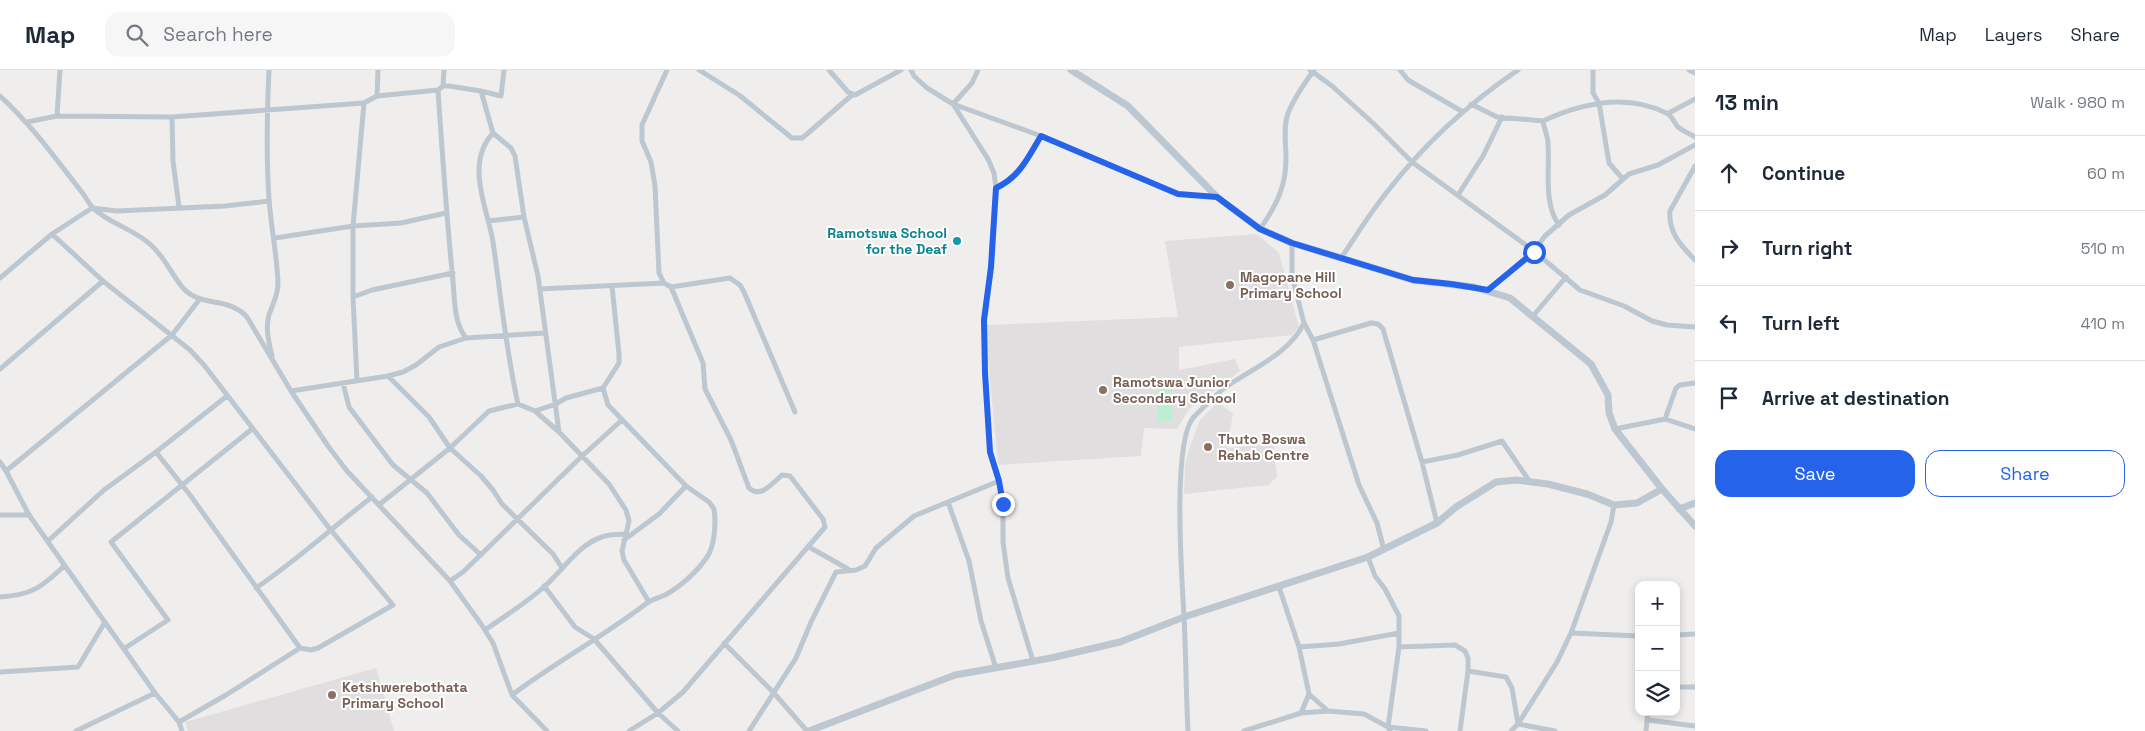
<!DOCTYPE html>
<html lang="en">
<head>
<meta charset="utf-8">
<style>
	:root { --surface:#fff; --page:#f6f6f7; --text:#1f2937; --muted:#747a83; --line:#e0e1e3; --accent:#2563eb }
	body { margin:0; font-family:"Space Grotesk",sans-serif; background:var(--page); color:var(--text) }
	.controls { position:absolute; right:15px; bottom:15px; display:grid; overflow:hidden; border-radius:10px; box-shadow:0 2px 8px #0003 }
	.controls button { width:45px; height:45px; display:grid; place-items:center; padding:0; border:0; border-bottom:1px solid var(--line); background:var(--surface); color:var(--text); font:25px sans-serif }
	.stop { position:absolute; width:15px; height:15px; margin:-11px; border:4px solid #2563eb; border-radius:50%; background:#fff }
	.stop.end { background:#2563eb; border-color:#fff; box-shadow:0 1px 5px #0008 }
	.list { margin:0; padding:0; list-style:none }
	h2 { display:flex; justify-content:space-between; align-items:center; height:65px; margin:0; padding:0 20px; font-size:21px }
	h2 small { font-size:16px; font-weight:400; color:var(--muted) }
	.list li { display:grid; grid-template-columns:32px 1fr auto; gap:15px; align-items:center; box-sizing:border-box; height:75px; padding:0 20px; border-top:1px solid var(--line) }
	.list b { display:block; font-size:19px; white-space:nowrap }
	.list em { font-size:16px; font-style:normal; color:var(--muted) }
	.actions { display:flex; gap:10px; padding:15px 20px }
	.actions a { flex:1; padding:11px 0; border:1px solid var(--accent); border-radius:15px; text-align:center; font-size:18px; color:var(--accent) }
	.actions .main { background:var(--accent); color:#fff }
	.icon { flex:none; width:28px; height:28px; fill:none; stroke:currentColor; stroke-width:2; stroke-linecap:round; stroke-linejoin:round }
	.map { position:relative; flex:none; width:1695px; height:661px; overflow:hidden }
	header { display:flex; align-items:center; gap:30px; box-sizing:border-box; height:70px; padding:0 25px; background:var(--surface); border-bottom:1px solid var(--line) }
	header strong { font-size:24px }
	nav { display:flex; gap:28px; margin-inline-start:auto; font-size:18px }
	.search { width:350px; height:45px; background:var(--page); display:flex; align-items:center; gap:12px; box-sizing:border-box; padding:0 18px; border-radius:15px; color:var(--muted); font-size:19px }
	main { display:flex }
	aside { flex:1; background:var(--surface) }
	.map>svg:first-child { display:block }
</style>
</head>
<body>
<header>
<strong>Map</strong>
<div class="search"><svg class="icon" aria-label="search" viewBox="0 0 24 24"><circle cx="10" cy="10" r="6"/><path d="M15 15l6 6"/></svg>Search here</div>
<nav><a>Map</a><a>Layers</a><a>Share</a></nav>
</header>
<main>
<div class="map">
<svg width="1695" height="661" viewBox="0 0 1695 661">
	<rect width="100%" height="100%" fill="#f0eded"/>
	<path fill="#e1dedf" d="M1257,164L1279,183L1299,257L1292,265L1179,277V300L1235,289L1240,301L1189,339L1177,359L1144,358L1141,386L998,395L985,255L1178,247L1165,171Z
		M1218,332L1233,344L1227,378L1273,374L1277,407L1268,415L1184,424L1185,395L1190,376L1200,350Z
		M376,598L394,661H188L185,652Z"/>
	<path fill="#baefd1" d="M1157,319H1172V351H1158Z"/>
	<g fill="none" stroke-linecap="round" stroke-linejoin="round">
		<path stroke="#bdc7d0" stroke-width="5" d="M269,0C267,43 266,86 269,129C271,157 277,185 278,213C278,226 273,233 269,245C265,258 269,273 272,286
			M699,0L739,25L792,68H802L807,64L852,25
			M829,0L848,22L855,25L901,0
			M911,0L914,6L927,18L953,34L1041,66L1178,124L1217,127
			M1310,0L1332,16L1374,54L1412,92L1534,181L1580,220L1624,236L1652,251L1667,255L1695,257
			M1400,0L1408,10L1463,42
			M1593,0V23L1599,33L1609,93L1622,108
			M1689,0L1695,3
			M443,16H449L481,21L493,63L511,78L515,86L524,147L538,206L559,362L609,414L626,440L629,451L622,481L624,490L649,532
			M438,20C442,80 446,140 452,201C455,221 452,251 466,268
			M481,21L501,26L504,0
			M0,26C31,54 55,88 81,121C85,126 88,132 92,137C107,153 135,159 152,176C165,188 172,205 183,218C201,238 228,226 247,247L291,321L328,376L347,401L450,511L481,554L493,573L512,625L547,661
			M377,26L378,0
			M953,34L988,89L994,103L996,118L991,197L984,250L985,303L990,382L999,411L1003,434V472L1008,508L1033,591
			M953,34L972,13L978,0
			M1471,34L1497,47L1543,51C1544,59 1548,66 1548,74C1550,100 1543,133 1559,155
			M1669,43L1695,29
			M57,46L60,0
			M172,47L173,91L179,137
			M1543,51C1582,33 1626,23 1666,43C1672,45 1674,53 1678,57C1683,61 1690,64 1695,67
			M27,52L57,46L172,47L364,33L377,26L438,20L443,16L444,0
			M493,63C483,74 479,86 479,101C479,126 489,148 493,172C501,227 506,281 518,334
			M1695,96L1670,141C1668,162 1681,176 1695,190
			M996,118C1020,107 1028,87 1041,66
			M1458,125L1483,86L1502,47
			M488,151L524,147
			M1260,159C1276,136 1286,117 1286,89C1286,74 1283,57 1288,43C1293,31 1306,11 1314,0
			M52,164L103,211L190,280L204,295L330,459L393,535L318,578L311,580L300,578L226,625L179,652
			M275,168L353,156L401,153L446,143
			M1341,188C1356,166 1370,143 1387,122C1424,74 1468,34 1518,0
			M0,208L52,164L92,138L117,141L225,136L269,131
			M664,213L659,203L655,116L651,92L642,71V55L667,0
			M540,219L664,213L671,217L730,208L740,215L744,222L795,342
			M1488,220L1534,181L1545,166L1569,145L1605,125L1629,104L1658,95L1695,75
			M353,227L372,220L453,203
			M1533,246L1566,207
			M1304,253L1313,270L1359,415L1377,453L1384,480
			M1313,270L1371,253L1378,254L1383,259L1422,392L1437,453
			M0,299L103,211
			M388,306L429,347L450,378L481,406L493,420L502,434L553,484L562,498
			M357,311L353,227V156L364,33
			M343,313L349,337L393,395L427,423L459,465L481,485
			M291,321L388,306L403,302L416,295L439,277L466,268L545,263
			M535,341L559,362
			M1665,349L1676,318L1680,315L1695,313
			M1615,359L1665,349L1695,359
			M156,382L190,425L300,578
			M0,392L6,401L29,445L155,623L179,652L182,661
			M1422,392L1458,385L1502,371L1530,412
			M6,401L172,265L199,230
			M948,432L969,491L981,551L996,598
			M380,434L450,378L489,341L518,334L535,341L556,334L566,328L603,318
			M0,445H29
			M624,470L659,444L686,416
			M48,471L104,420L156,382L227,326
			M809,477L848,499
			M1368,487L1375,506L1385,519L1399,546V577L1388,657L1390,661
			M450,511L463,502L581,387L622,350
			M544,516L575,557L594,569L658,643L678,661
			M1279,517L1299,577L1309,624L1301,643
			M256,518C297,490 333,457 372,427
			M0,527C32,525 42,517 64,496
			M485,560C505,546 526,533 544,517C562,501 579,474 602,467C609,464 618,465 625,464
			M1571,563L1639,566
			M1676,565L1695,564
			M724,573L773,622L807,661
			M1299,577L1339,574L1399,563
			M1399,577L1455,575L1465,581L1468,588V601L1460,661
			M125,578L168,550L111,472L252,359
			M1468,601L1506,607L1512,618L1518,654L1555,661
			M0,602L78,597L105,552
			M1676,617H1695
			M1309,624L1328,641
			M512,625C556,592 604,566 647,533C652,529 659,528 665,525C680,517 697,502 707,487C715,476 716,452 714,439L709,432L686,416L608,335L603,318L619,293V284L612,216
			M1648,650L1695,656
			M76,661L155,623
			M629,661L658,643L683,622L825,457L823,449L790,406L782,405C773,413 760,429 749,418L731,370L705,319L703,293L671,217
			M749,661L796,588L811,552L836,502L856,500L865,496L876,478L914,446L999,411
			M1188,661C1186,623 1186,585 1184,547C1182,510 1172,374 1193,348C1202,338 1213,328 1223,319C1250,299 1289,285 1304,253L1292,206V173
			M1244,661L1301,643L1328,641L1364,644L1388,657L1426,661
			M1511,661L1518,654L1557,592L1571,563L1611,452L1614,435
			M1646,661L1648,642"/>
		<path stroke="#bdc7d0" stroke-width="7" d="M1071,0L1128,36L1217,127L1260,159L1292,173L1413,210L1474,217L1510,228L1591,294L1608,325L1609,343L1615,359L1662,419L1695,456
			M1679,439L1695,433
			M809,661L955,605L1051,588L1120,572L1184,547L1368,487L1437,453L1456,437L1496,412L1516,410L1548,414L1587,424L1614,435L1637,433L1662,419"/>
	</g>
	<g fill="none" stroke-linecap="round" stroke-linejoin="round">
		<path stroke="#2563eb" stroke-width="6" d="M1003,434L999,411L990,382L985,303L984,250L991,197L996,118C1020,107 1028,87 1041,66L1178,124L1217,127L1260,159L1292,173L1413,210L1451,214L1488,220L1534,182"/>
	</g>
	<circle fill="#0f9aa8" stroke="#fff" stroke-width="2" cx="957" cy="171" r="5"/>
	<g fill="#8d6e63" stroke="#fff" stroke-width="2">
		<circle cx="1230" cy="215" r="5"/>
		<circle cx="1103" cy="320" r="5"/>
		<circle cx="1208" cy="377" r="5"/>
		<circle cx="332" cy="625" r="5"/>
	</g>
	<g text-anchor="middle" stroke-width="4" stroke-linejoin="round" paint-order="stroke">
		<g font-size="14" font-weight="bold" fill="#0d838f" stroke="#fff" text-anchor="end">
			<text x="947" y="168">Ramotswa School<tspan x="947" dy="16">for the Deaf</tspan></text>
		</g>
		<g font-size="14" font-weight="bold" fill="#785e54" stroke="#fff" text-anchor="start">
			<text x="1240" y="212">Magopane Hill<tspan x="1240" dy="16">Primary School</tspan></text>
			<text x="1113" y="317">Ramotswa Junior<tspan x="1113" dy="16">Secondary School</tspan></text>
			<text x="1218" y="374">Thuto Boswa<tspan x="1218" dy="16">Rehab Centre</tspan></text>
			<text x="342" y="622">Ketshwerebothata<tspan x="342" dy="16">Primary School</tspan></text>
		</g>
	</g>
</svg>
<div class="controls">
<button>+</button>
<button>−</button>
<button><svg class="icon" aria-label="layers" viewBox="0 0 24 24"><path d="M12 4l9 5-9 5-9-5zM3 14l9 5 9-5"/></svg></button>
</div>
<div class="stop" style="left:1534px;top:182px"></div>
<div class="stop end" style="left:1003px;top:434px"></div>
</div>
<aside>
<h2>13 min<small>Walk · 980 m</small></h2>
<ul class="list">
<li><svg class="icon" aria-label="ahead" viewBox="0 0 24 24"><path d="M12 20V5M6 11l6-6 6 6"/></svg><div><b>Continue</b></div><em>60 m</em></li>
<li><svg class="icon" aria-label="right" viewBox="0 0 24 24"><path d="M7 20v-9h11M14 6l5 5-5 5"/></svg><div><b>Turn right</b></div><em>510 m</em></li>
<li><svg class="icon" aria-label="left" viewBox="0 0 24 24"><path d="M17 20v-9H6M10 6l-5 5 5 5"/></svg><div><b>Turn left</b></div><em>410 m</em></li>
<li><svg class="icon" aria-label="arrive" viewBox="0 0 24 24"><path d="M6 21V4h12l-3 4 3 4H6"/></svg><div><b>Arrive at destination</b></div></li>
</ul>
<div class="actions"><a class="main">Save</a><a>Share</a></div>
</aside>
</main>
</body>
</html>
